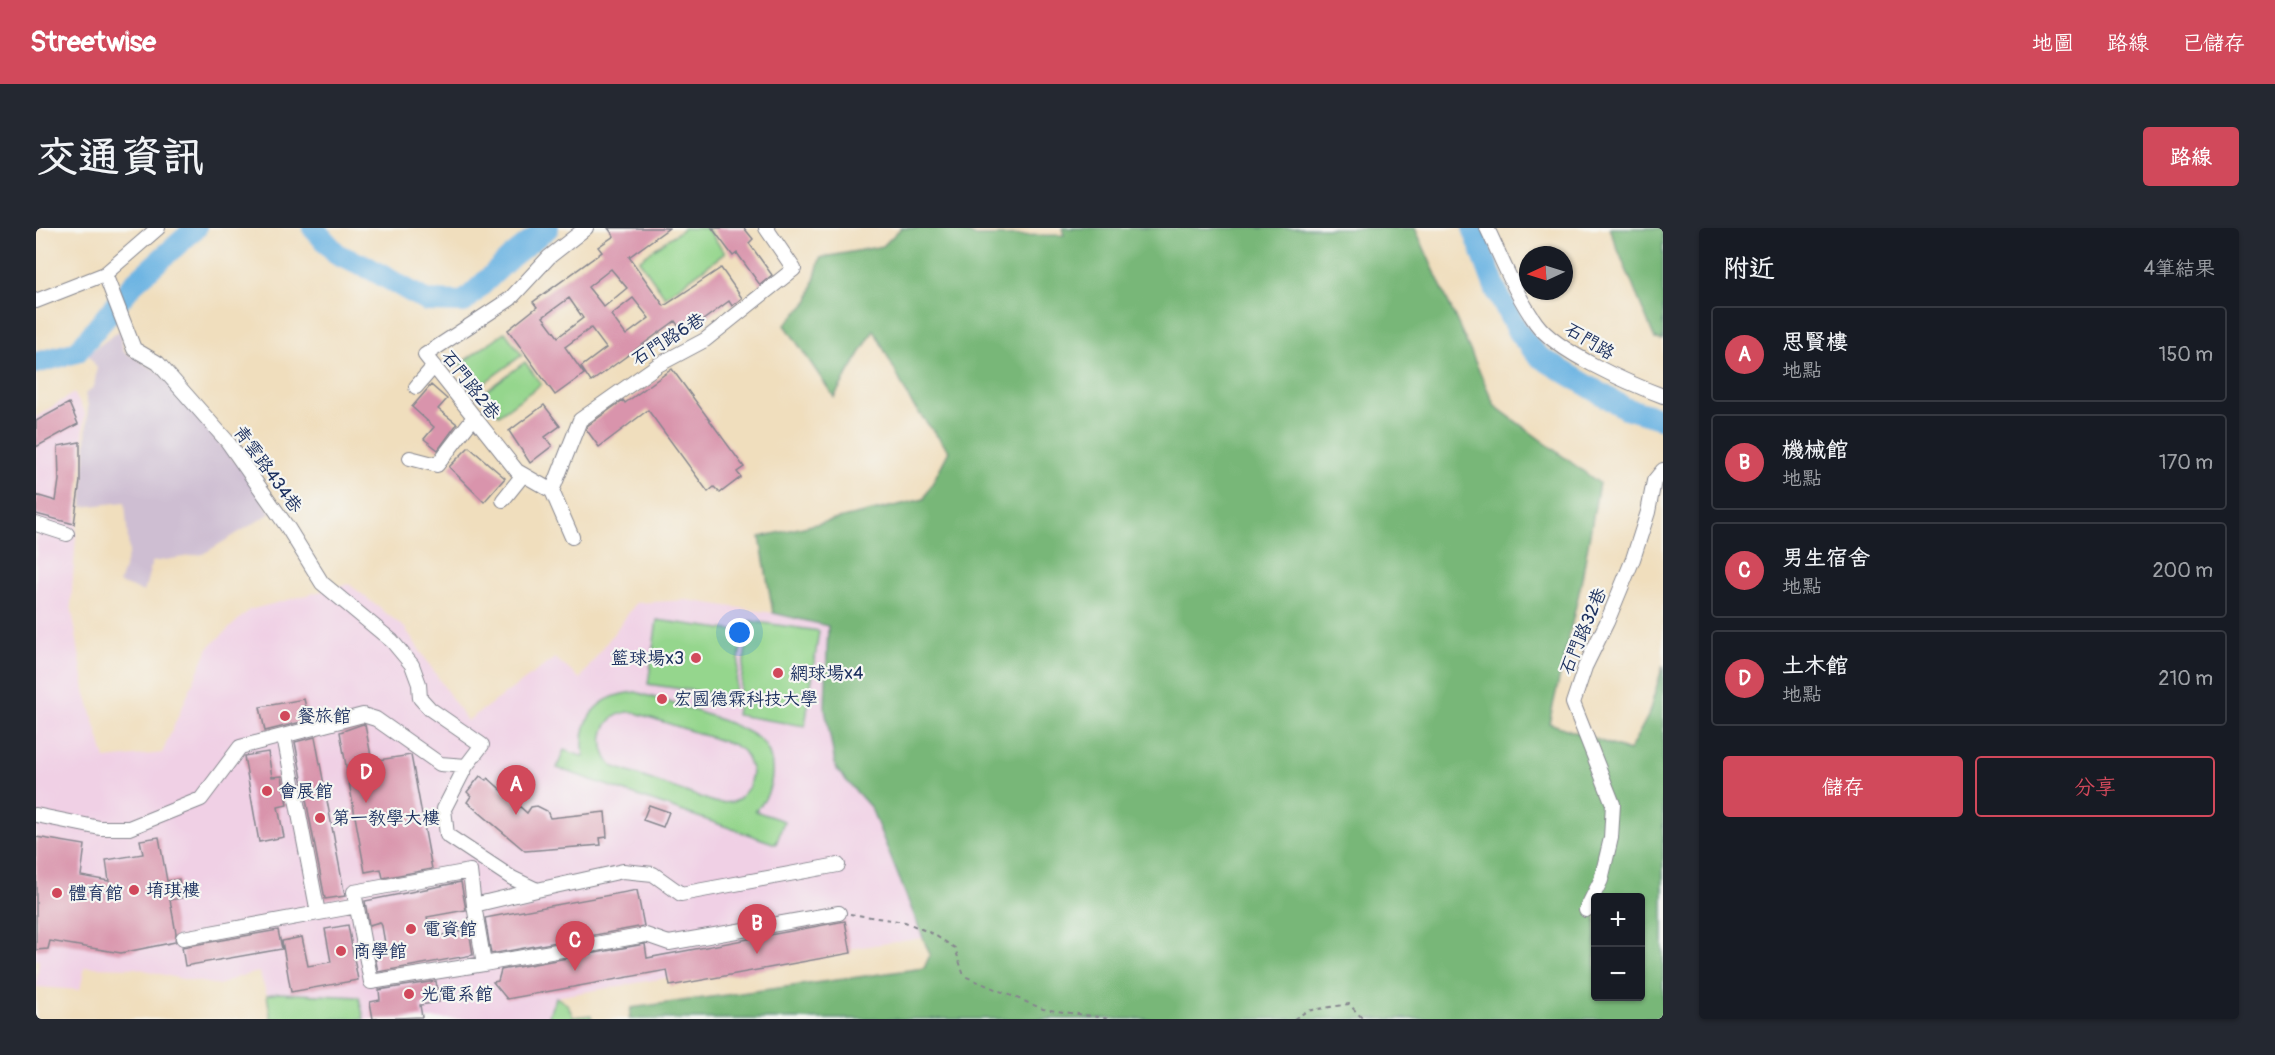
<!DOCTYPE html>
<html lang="zh-TW">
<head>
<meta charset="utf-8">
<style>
	:root { --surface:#171b24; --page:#242831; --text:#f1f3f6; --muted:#9ea1a6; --line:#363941; --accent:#d1495b }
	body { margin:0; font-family:Pangolin,"LXGW WenKai TC",sans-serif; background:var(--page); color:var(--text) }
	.controls { position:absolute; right:18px; bottom:18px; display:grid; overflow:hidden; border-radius:6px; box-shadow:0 2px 4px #0004 }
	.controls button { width:54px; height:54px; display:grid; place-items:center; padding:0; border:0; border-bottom:2px solid var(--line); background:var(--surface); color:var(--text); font:30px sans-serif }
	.compass { position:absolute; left:1483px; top:18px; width:54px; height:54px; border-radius:50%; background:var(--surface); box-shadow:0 2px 4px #0004; rotate:266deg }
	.you { position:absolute; left:704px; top:405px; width:21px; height:21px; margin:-15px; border:4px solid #fff; border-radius:50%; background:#1a73e8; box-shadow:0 0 0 9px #1a73e833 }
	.badge { display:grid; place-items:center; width:39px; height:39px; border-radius:50%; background:var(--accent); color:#fff; font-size:20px; font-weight:700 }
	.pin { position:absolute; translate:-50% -50px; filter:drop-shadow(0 2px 3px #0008) }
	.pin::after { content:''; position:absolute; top:32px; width:21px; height:18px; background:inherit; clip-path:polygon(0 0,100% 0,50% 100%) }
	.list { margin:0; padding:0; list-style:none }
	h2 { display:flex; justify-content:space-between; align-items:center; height:78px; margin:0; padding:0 24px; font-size:26px }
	h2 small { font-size:20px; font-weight:400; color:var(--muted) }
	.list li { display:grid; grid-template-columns:39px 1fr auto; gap:18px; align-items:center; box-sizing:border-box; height:96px; margin:0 12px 12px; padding:0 12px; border:2px solid var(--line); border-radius:6px }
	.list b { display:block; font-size:22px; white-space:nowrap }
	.list p { margin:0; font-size:20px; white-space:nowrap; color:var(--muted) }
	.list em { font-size:20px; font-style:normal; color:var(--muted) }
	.actions { display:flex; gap:12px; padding:18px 24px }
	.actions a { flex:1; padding:14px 0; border:2px solid var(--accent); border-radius:6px; text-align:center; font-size:21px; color:var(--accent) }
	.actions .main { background:var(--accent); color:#fff }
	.map { position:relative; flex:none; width:1627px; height:791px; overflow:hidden; border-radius:6px }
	header { display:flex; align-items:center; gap:36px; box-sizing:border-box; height:84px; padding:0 30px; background:var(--accent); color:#fff }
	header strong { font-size:28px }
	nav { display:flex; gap:33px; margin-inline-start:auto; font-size:21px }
	.intro { display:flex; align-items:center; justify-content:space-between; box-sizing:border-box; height:144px; padding:0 36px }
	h1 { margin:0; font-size:42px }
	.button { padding:15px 27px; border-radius:6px; background:var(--accent); color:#fff; font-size:21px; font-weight:700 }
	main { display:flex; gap:36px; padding:0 36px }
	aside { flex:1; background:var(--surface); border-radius:6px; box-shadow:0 2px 4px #0004 }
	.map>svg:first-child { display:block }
</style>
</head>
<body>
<header>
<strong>Streetwise</strong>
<nav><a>地圖</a><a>路線</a><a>已儲存</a></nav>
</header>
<div class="intro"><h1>交通資訊</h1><a class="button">路線</a></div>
<main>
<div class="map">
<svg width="1627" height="791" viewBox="0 0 1627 791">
	<rect width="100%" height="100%" fill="#f6f6f2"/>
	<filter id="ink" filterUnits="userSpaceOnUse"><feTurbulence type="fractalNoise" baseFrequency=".0167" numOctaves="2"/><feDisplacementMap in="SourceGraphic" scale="12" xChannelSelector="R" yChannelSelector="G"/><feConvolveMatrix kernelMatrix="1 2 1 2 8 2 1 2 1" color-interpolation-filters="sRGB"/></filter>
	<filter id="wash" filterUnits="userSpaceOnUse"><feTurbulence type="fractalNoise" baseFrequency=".008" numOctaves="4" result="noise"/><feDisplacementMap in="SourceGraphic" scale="24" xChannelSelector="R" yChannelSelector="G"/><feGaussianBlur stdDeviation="1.35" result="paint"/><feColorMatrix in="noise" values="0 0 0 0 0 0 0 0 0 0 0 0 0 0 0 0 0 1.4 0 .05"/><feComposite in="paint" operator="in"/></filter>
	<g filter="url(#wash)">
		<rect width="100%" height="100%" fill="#f0debd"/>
		<path fill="#f0d0e5" d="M38,165L49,185L35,376L49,462L69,531L126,525L172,420L213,382L313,356L369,400L431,493L519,430L544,451L600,375L651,372L737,385L792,397L789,481L800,541L835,580L887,710L710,736L520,769L513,786L514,791H328L323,769L242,765L231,767L223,744L202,749L183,757L141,750L100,740L49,739L44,762L0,759L3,732H0V189Z"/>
		<path fill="#cebed2" d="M84,102L87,123L123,144L206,241L235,285L167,326L116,334L108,364L83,355L93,325L89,274L46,279L52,178L49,166L58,159L61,140L52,126Z"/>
		<path fill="#95d68d" stroke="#588276" stroke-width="1.5" fill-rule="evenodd" d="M648,0H671L689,25L629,69L603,32Z
			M469,104L486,127L441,160L424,136Z
			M489,134L505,156L463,187L447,165Z
			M621,392L707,404L698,469L612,456Z
			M714,393L783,403L769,498L700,487Z
			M600,464C627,473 713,496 728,516C734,525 737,536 736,547C735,562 730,573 719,583L748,593L740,616L521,540L528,522L548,529C542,490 561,467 600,464ZM597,484L698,517L707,523L711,529L716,544L713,559L703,571L697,574L684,575L678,574L576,538C558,517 566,483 597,484Z
			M242,765L323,769L328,791H235L231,767Z
			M520,769L532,777L537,789L555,787L556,791H514L513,786Z"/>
		<path fill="#78b778" stroke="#4a736b" stroke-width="1.5" fill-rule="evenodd" d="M865,0H922L938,8L1028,7L1026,0H1379L1459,178L1563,255L1545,356L1513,495L1593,523L1612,488L1627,437V791H593L595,780L888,740L894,727L835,580L800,541L789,481L792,398L737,385L724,309L888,271L913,223L876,176L838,102L798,169L749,97L773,72L784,30L847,18ZM1560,670H1604V768H1560Z
			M1573,0H1627V112L1619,111Z"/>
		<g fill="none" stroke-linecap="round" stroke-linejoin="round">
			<path stroke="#6bb3e2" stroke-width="22" d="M277,0L302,27L333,40L391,73L428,74L475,29L512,0
				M1437,0L1460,62L1482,104L1502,128L1589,180L1627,191
				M0,135L41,124L97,56L160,0"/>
		</g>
		<g id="blocks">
			<path fill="#d994ac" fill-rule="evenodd" d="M572,0H633L593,29L628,78L685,40L706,70L696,78L693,73L648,106L639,93L555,154L545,139L570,120L555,100L529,119L548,146L519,167L472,102L501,79L497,74L566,24L562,19L578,8ZM575,41L591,60L568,79L552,59ZM533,70L547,90L522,109L507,89ZM597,70L613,90L590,107L575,87Z
				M676,0H708L717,11L713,15L736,47L724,57L701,25L697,28Z
				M636,141L708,239L701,244L705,249L684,265L678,259L672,264L612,182L563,219L550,201L551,198L587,172L589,175Z
				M395,157L411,171L402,181L421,196L402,222L388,211L398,199L376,179Z
				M33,175L42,196L0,219V193Z
				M508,177L524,198L509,209L516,218L494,235L473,203Z
				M44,214V253L38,296L0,286V267L20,273L23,252L22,218Z
				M433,219L469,250L448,274L413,239Z
				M268,471L273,492L229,503L224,479Z
				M327,496L329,497L336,533L375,527L396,641L347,650L345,641L329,644L304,504Z
				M279,509L309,668L289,671L259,514Z
				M232,524L236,549L246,548L251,577L242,579L248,609L223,614L208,528Z
				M444,548L450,552L452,550L491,585L495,579L501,578L511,583L514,590L569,584L571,609L564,610L565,617L489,623L431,574L435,568L431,564Z
				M613,577L633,584L627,599L607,592Z
				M0,609L49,617L45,648L73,653L70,632L107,626L104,612L123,609L131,653L143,651L146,670L134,672L140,705L139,714L85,725L14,713L12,721L0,722Z
				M425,654L430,682L391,689L396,709L433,702L437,727L342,744L338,723L350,721L346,698L344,694L333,697L329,673Z
				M601,662L608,698L455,726L449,690Z
				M809,693L815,725L634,758L631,742L471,771L457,754L462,753L465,742L609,716L611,730Z
				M312,697L322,752L255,764L246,713L266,709L272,738L295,734L289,701Z
				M242,702L246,721L149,738L146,719Z
				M400,753L403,774L384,777L386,789L337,791L334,774L344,772L343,762Z"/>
		</g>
	</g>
	<g filter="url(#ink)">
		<use href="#blocks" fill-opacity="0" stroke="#86868e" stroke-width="1.5"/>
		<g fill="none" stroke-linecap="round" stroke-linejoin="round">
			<defs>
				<path id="minor" d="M1451,0C1466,31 1479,66 1500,95C1521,124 1592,155 1627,168
					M69,46L98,121L122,135L191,213L252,300L286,355L356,413L376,437L383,456L384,470L394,481L446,517L430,538L408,581L411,607L476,650L501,662L587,643L617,646L645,666L802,637
					M0,73L69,46L122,0
					M380,159L398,138
					M374,230L401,237L438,189
					M516,263L544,192L622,137L669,112L758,41L730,0
					M467,272L487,247
					M0,296L31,306
					M536,309L516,263L481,243L389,127L474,71L513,29L550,0
					M248,508L282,685
					M0,587L64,600H93L165,571L204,519L327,487L340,491L404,536L430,538
					M438,677L448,736L335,754L318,664L434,643L438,677L501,662
					M1550,682L1565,652L1575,610L1577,576L1537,475L1549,439L1571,394L1597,331L1612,284L1618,253L1627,242
					M147,710L321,678
					M448,736L610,707L633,715L803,685"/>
			</defs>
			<use href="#minor" stroke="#86868e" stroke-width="16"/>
			<path stroke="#86868e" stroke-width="2" stroke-dasharray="4.5 4.5" stroke-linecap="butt" d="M814,686L869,694L897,706L919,720L928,748L1007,781L1076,791
				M1258,791L1271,783L1313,776L1327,791"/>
			<use href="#minor" stroke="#fff" stroke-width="14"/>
		</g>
	</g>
	<g fill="#d1495b" stroke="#f6f6f2" stroke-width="2">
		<circle cx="660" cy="430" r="6"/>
		<circle cx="742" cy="445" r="6"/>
		<circle cx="626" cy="471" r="6"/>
		<circle cx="249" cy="488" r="6"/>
		<circle cx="231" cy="563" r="6"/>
		<circle cx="284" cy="590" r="6"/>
		<circle cx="98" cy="662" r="6"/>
		<circle cx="21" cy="665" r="6"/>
		<circle cx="375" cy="701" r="6"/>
		<circle cx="305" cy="723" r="6"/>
		<circle cx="373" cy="766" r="6"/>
	</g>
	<g text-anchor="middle" stroke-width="4.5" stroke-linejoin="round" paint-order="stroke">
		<g font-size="18" fill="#1b2f5e" stroke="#f6f6f2">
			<text transform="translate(632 111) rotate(-32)" y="6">石門路6巷</text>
			<text transform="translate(1554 113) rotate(31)" y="6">石門路</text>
			<text transform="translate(435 157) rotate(52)" y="6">石門路2巷</text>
			<text transform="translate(232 241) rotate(54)" y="6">青雲路434巷</text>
			<text transform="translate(1547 403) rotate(-67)" y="6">石門路32巷</text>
		</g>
		<g font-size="18" fill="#1b2f5e" stroke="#f6f6f2" text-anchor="start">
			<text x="648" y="436" text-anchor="end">籃球場x3</text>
			<text x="754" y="451">網球場x4</text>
			<text x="638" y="477">宏國德霖科技大學</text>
			<text x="261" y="494">餐旅館</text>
			<text x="243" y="569">會展館</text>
			<text x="296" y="596">第一教學大樓</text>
			<text x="110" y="668">堉琪樓</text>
			<text x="33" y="671">體育館</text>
			<text x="387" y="707">電資館</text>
			<text x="317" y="729">商學館</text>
			<text x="385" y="772">光電系館</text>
		</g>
	</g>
</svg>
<div class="controls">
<button>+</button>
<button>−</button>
</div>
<svg class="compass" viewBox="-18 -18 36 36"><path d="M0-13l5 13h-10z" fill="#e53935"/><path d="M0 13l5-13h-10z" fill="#9ea1a6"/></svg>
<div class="you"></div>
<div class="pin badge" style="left:480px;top:587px">A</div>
<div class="pin badge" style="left:721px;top:726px">B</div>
<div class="pin badge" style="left:539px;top:743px">C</div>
<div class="pin badge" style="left:330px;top:575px">D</div>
</div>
<aside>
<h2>附近<small>4筆結果</small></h2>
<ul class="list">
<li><span class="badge">A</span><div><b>思賢樓</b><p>地點</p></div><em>150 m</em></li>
<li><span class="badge">B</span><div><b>機械館</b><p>地點</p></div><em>170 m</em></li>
<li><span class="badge">C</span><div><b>男生宿舍</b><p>地點</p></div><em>200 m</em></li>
<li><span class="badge">D</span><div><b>土木館</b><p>地點</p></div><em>210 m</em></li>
</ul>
<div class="actions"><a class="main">儲存</a><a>分享</a></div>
</aside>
</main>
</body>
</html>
